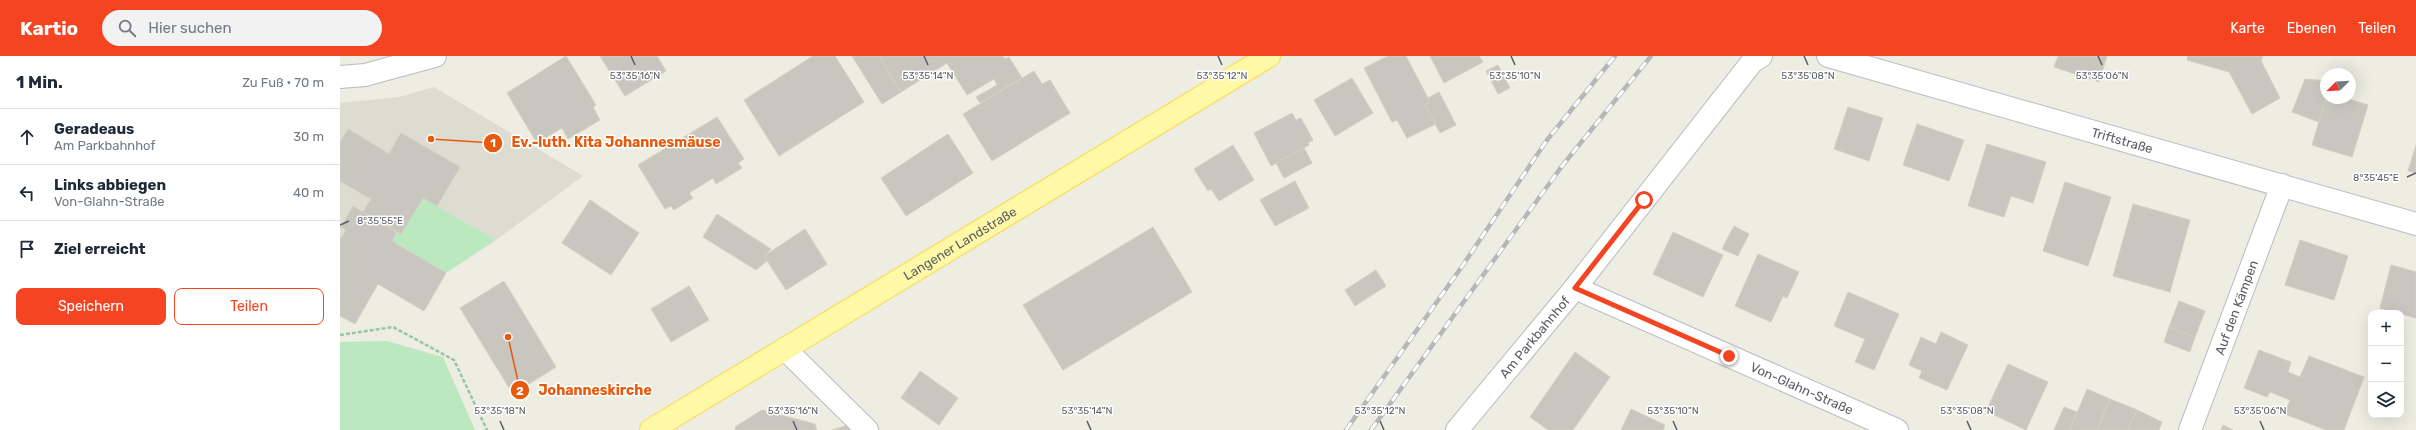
<!DOCTYPE html>
<html lang="de">
<head>
<meta charset="utf-8">
<style>
	:root { --surface:#fff; --page:#f2f2f3; --text:#1f2937; --muted:#747a83; --line:#e0e1e3; --accent:#f54421 }
	body { margin:0; font-family:Rubik,sans-serif; background:var(--page); color:var(--text) }
	.controls { position:absolute; right:12px; bottom:12px; display:grid; overflow:hidden; border-radius:8px; box-shadow:0 4px 16px #0002 }
	.controls button { width:36px; height:36px; display:grid; place-items:center; padding:0; border:0; border-bottom:1px solid var(--line); background:var(--surface); color:var(--text); font:20px sans-serif }
	.compass { position:absolute; left:1980px; top:12px; width:36px; height:36px; border-radius:50%; background:var(--surface); box-shadow:0 4px 16px #0002; rotate:246deg }
	.stop { position:absolute; width:12px; height:12px; margin:-9px; border:3px solid #f54421; border-radius:50%; background:#fff }
	.stop.end { background:#f54421; border-color:#fff; box-shadow:0 1px 4px #0008 }
	.list { margin:0; padding:0; list-style:none }
	h2 { display:flex; justify-content:space-between; align-items:center; height:52px; margin:0; padding:0 16px; font-size:17px }
	h2 small { font-size:13px; font-weight:400; color:var(--muted) }
	.list li { display:grid; grid-template-columns:26px 1fr auto; gap:12px; align-items:center; box-sizing:border-box; height:56px; padding:0 16px; border-top:1px solid var(--line) }
	.list b { display:block; font-size:15px; white-space:nowrap }
	.list p { margin:0; font-size:13px; white-space:nowrap; color:var(--muted) }
	.list em { font-size:13px; font-style:normal; color:var(--muted) }
	.actions { display:flex; gap:8px; padding:12px 16px }
	.actions a { flex:1; padding:9px 0; border:1px solid var(--accent); border-radius:8px; text-align:center; font-size:14px; color:var(--accent) }
	.actions .main { background:var(--accent); color:#fff }
	.icon { flex:none; width:22px; height:22px; fill:none; stroke:currentColor; stroke-width:2; stroke-linecap:round; stroke-linejoin:round }
	.map { position:relative; flex:none; width:2076px; height:374px; overflow:hidden }
	header { display:flex; align-items:center; gap:24px; box-sizing:border-box; height:56px; padding:0 20px; background:var(--accent); color:#fff }
	header strong { font-size:19px }
	nav { display:flex; gap:22px; margin-inline-start:auto; font-size:14px }
	.search { width:280px; height:36px; background:var(--page); display:flex; align-items:center; gap:10px; box-sizing:border-box; padding:0 14px; border-radius:22px; color:var(--muted); font-size:15px }
	main { display:flex }
	aside { flex:1; background:var(--surface) }
	.map>svg:first-child { display:block }
</style>
</head>
<body>
<header>
<strong>Kartio</strong>
<div class="search"><svg class="icon" aria-label="search" viewBox="0 0 24 24"><circle cx="10" cy="10" r="6"/><path d="M15 15l6 6"/></svg>Hier suchen</div>
<nav><a>Karte</a><a>Ebenen</a><a>Teilen</a></nav>
</header>
<main>
<aside>
<h2>1 Min.<small>Zu Fuß · 70 m</small></h2>
<ul class="list">
<li><svg class="icon" aria-label="ahead" viewBox="0 0 24 24"><path d="M12 20V5M6 11l6-6 6 6"/></svg><div><b>Geradeaus</b><p>Am Parkbahnhof</p></div><em>30 m</em></li>
<li><svg class="icon" aria-label="left" viewBox="0 0 24 24"><path d="M17 20v-9H6M10 6l-5 5 5 5"/></svg><div><b>Links abbiegen</b><p>Von-Glahn-Straße</p></div><em>40 m</em></li>
<li><svg class="icon" aria-label="arrive" viewBox="0 0 24 24"><path d="M6 21V4h12l-3 4 3 4H6"/></svg><div><b>Ziel erreicht</b></div></li>
</ul>
<div class="actions"><a class="main">Speichern</a><a>Teilen</a></div>
</aside>
<div class="map">
<svg width="2076" height="374" viewBox="0 0 2076 374">
	<rect width="100%" height="100%" fill="#eeede2"/>
	<path fill="#dedcd1" d="M94,31L243,120L156,184L97,150L61,178L13,150L1,170L6,174L0,184V47L59,41Z"/>
	<path fill="#bce8c0" d="M83,142L156,184L106,217L52,185L56,176L61,178Z
		M47,285L103,301L135,374H0V286Z"/>
	<path fill="#c9c6bf" stroke="#d3cfc0" d="M226,0L256,49L253,51L260,64L228,83L222,72L197,87L167,37Z
		M260,0H317L326,15L285,40Z
		M473,0H495L524,46L439,100L404,44Z
		M512,0H539L561,36L542,48Z
		M539,0H663L665,3L669,1L682,22L640,47L636,41L657,29L654,23L627,39L607,7L561,36Z
		M1048,0H1066L1090,46L1085,49L1096,68L1067,82L1057,64L1052,66L1024,12Z
		M1090,0H1139L1143,6L1104,27Z
		M1718,0H1767L1759,26L1714,11Z
		M1848,0H1923L1921,5L1940,42L1912,58L1889,16L1847,4Z
		M1158,9L1170,32L1158,38L1146,15Z
		M694,15L702,28L710,24L730,57L652,105L623,58Z
		M1012,22L1033,57L995,80L974,44Z
		M1965,23L1986,25V42L1979,66L1952,56Z
		M1099,36L1116,69L1100,77L1085,49L1090,46L1088,42Z
		M1986,42H2005L2028,49L2012,101L1972,89Z
		M1508,51L1543,62L1529,105L1494,93Z
		M952,57L956,64L961,62L973,84L968,87L969,89L931,110L914,77Z
		M377,61L404,103L398,107L402,112L376,128L373,122L349,137L353,142L334,154L331,150L325,153L298,109Z
		M1577,68L1624,84L1609,125L1563,109Z
		M8,73L49,98L61,77L120,111L97,150L83,142L61,178L23,156L31,143L0,125V86Z
		M608,78L633,117L566,160L541,122Z
		M1647,88L1706,106L1693,147L1671,140L1664,161L1628,150Z
		M893,89L914,124L879,145L871,133L868,135L854,113Z
		M2076,89V117L2068,115Z
		M964,92L972,107L944,122L936,107Z
		M955,125L969,152L935,170L920,144Z
		M1725,126L1771,141L1748,210L1703,195Z
		M250,144L299,177L271,219L222,187Z
		M1793,148L1850,164L1830,236L1773,220Z
		M13,150L56,176L52,185L106,217L84,255L38,228L15,268L0,260V184L6,174L1,171Z
		M377,158L431,193L424,200L427,205L416,214L363,181Z
		M1394,170L1409,178L1398,200L1382,193Z
		M813,171L852,236L723,314L683,249Z
		M465,173L487,208L446,234L424,200Z
		M1333,176L1383,199L1363,241L1313,218Z
		M1960,184L2008,200L1994,244L1945,229Z
		M1418,198L1459,216L1447,242L1443,240L1431,266L1395,250Z
		M2051,209L2076,216V262L2040,252Z
		M1036,214L1046,230L1015,250L1005,234Z
		M164,225L216,311L173,338L120,252Z
		M349,230L369,264L331,286L311,253Z
		M1508,236L1559,258L1534,314L1515,306L1525,283L1494,270Z
		M1839,245L1865,255L1855,281L1829,271Z
		M1829,271L1855,281L1850,296L1824,286Z
		M1601,276L1628,289L1607,334L1579,322L1582,315L1569,309L1581,281L1596,288Z
		M1919,294L1951,306L1948,316L1960,321L1969,300L2024,321L2004,374H1986L1945,358L1950,344L1930,336L1927,341L1904,332Z
		M1235,296L1270,321L1233,374H1208L1190,361Z
		M1668,308L1708,326L1686,374L1646,355Z
		M580,315L618,342L599,369L561,342Z
		M1747,333L1770,343L1757,374H1730Z
		M1770,343L1797,354L1788,374H1757Z
		M1724,351L1737,356L1730,374H1714Z
		M1291,353L1325,369L1323,374H1281Z
		M422,354L475,368L477,374H396L395,371Z
		M1797,354L1822,366L1819,374H1788Z
		M518,366L520,374H492Z
		M1883,369L1893,374H1881Z"/>
	<g fill="none" stroke-linecap="round" stroke-linejoin="round">
		<defs>
			<g id="minor">
				<path id="s1" d="M1488,0L2076,168"/>
				<path d="M0,21L25,19L95,0"/>
				<path id="s2" d="M1235,232L1557,374"/>
				<path d="M445,293L527,374"/>
				<path id="s3" d="M1117,374L1235,232L1412,6L1421,0"/>
				<path id="s4" d="M1850,374L1942,129"/>
			</g>
			<g id="major">
				<path id="s5" d="M311,374L929,0"/>
			</g>
		</defs>
		<use href="#minor" stroke="#babcc2" stroke-width="24"/>
		<use href="#major" stroke="#fbd94e" stroke-width="24"/>
		<path stroke="#94c7a6" stroke-width="2.5" stroke-dasharray="4 2" stroke-linecap="butt" d="M0,279L53,271L114,304L147,374"/>
		<use href="#minor" stroke="#fff" stroke-width="22"/>
		<use href="#major" stroke="#fff8a6" stroke-width="22"/>
		<defs>
			<path id="rail" d="M1006,374L1123,209L1207,84L1275,0
				M1031,374L1222,110L1311,0"/>
		</defs>
		<use href="#rail" stroke="#b6b7b7" stroke-width="4.5"/>
		<use href="#rail" stroke="#fff" stroke-width="3" stroke-dasharray="9" stroke-linecap="butt"/>
	</g>
	<g fill="none" stroke-linecap="round" stroke-linejoin="round">
		<path stroke="#f54421" stroke-width="5" d="M1304,144L1235,232L1389,300"/>
	</g>
	<path fill="none" stroke="#5a5e64" stroke-width="1.5" d="M291,0L295,9M584,0L588,9M878,0L882,9M1171,0L1175,9M1464,0L1468,9M1758,0L1762,9M2067,121L2076,117M0,169L9,165M160,365L164,374M453,365L457,374M747,365L751,374M1040,365L1044,374M1333,365L1337,374M1627,365L1631,374M1920,365L1924,374"/>
	<g text-anchor="middle" stroke-width="3" stroke-linejoin="round" paint-order="stroke">
		<g font-size="13" fill="#5a5e64" stroke="#fff">
			<text dy="5" stroke="none"><textPath href="#s1" startOffset="306">Triftstraße</textPath></text>
			<text dy="5" stroke="none"><textPath href="#s5" startOffset="361">Langener Landstraße</textPath></text>
			<text dy="5" stroke="none"><textPath href="#s4" startOffset="131">Auf den Kämpen</textPath></text>
			<text dy="5" stroke="none"><textPath href="#s3" startOffset="121">Am Parkbahnhof</textPath></text>
			<text dy="5" stroke="none"><textPath href="#s2" startOffset="248">Von-Glahn-Straße</textPath></text>
		</g>
	</g>
	<g font-size="10" text-anchor="middle" fill="#5a5e64" stroke="#fff" stroke-width="3" stroke-linejoin="round" paint-order="stroke">
		<text x="295" y="23">53°35'16"N</text>
		<text x="588" y="23">53°35'14"N</text>
		<text x="882" y="23">53°35'12"N</text>
		<text x="1175" y="23">53°35'10"N</text>
		<text x="1468" y="23">53°35'08"N</text>
		<text x="1762" y="23">53°35'06"N</text>
		<text x="2036" y="125">8°35'45"E</text>
		<text x="40" y="168">8°35'55"E</text>
		<text x="160" y="358">53°35'18"N</text>
		<text x="453" y="358">53°35'16"N</text>
		<text x="747" y="358">53°35'14"N</text>
		<text x="1040" y="358">53°35'12"N</text>
		<text x="1333" y="358">53°35'10"N</text>
		<text x="1627" y="358">53°35'08"N</text>
		<text x="1920" y="358">53°35'06"N</text>
	</g>
	<path fill="none" stroke="#e8590c" stroke-width="1.5" d="M91 83L153 87M168 281L180 334"/>
	<g fill="#e8590c" stroke="#fff" stroke-width="1.5">
		<circle cx="91" cy="83" r="4"/>
		<circle cx="168" cy="281" r="4"/>
		<circle cx="153" cy="87" r="10"/>
		<circle cx="180" cy="334" r="10"/>
	</g>
	<g font-size="12" text-anchor="middle" font-weight="bold" fill="#fff">
		<text x="153" y="91">1</text>
		<text x="180" y="339">2</text>
	</g>
	<g font-size="14" text-anchor="middle" font-weight="bold" fill="#e8590c" stroke="#fff" stroke-width="3" stroke-linejoin="round" paint-order="stroke">
		<text x="276" y="91">Ev.-luth. Kita Johannesmäuse</text>
		<text x="255" y="339">Johanneskirche</text>
	</g>
</svg>
<div class="controls">
<button>+</button>
<button>−</button>
<button><svg class="icon" aria-label="layers" viewBox="0 0 24 24"><path d="M12 4l9 5-9 5-9-5zM3 14l9 5 9-5"/></svg></button>
</div>
<svg class="compass" viewBox="-18 -18 36 36"><path d="M0-13l5 13h-10z" fill="#e53935"/><path d="M0 13l5-13h-10z" fill="#747a83"/></svg>
<div class="stop" style="left:1304px;top:144px"></div>
<div class="stop end" style="left:1389px;top:300px"></div>
</div>
</main>
</body>
</html>
